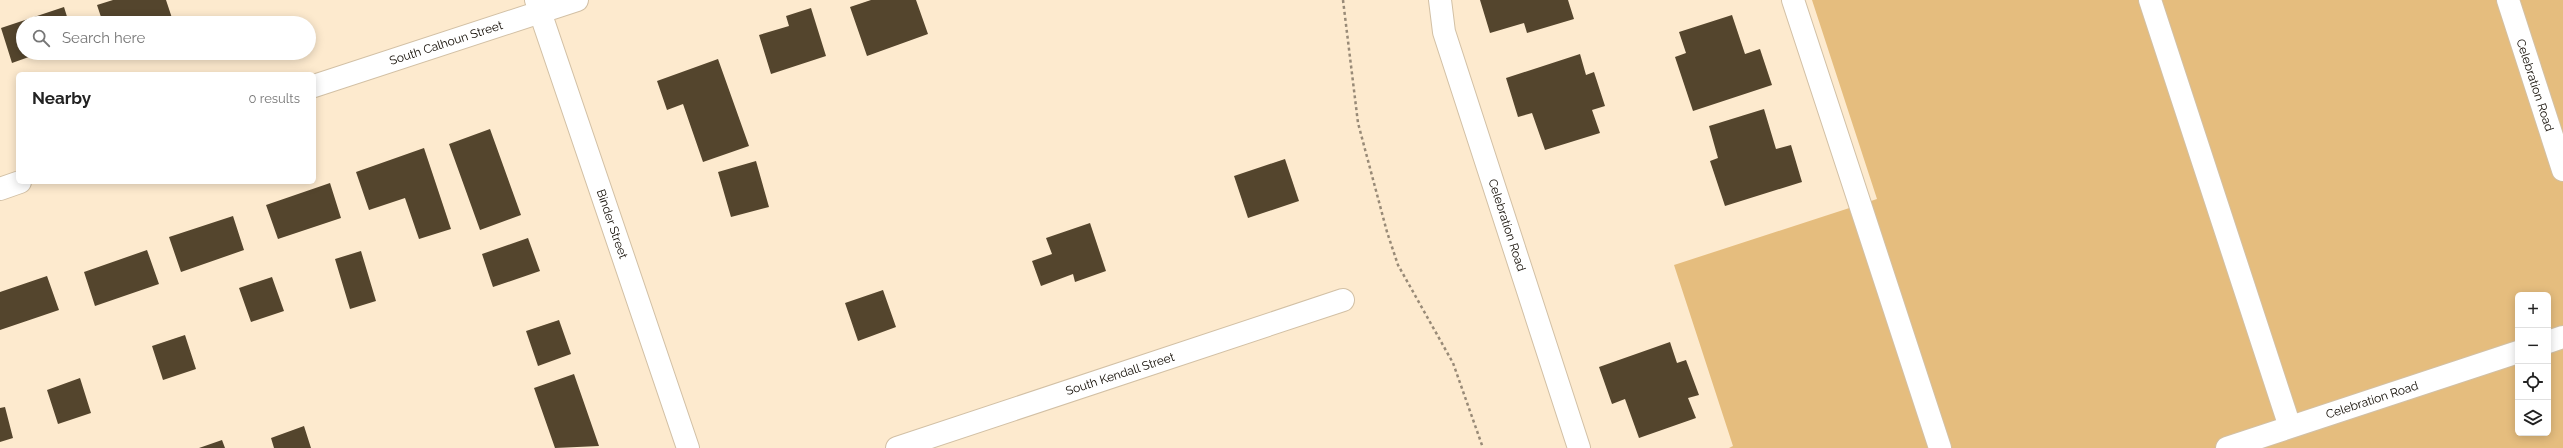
<!DOCTYPE html>
<html lang="en">
<head>
<meta charset="utf-8">
<style>
	:root { --surface:#fff; --page:#f2f2f2; --text:#222; --muted:#767676; --line:#e0e0e0 }
	body { margin:0; font-family:Raleway,sans-serif; background:var(--page); color:var(--text) }
	.controls { position:absolute; right:12px; bottom:12px; display:grid; overflow:hidden; border-radius:6px; box-shadow:0 2px 10px #0003 }
	.controls button { width:36px; height:36px; display:grid; place-items:center; padding:0; border:0; border-bottom:1px solid var(--line); background:var(--surface); color:var(--text); font:20px sans-serif }
	.list { margin:0; padding:0; list-style:none }
	h2 { display:flex; justify-content:space-between; align-items:center; height:52px; margin:0; padding:0 16px; font-size:17px }
	h2 small { font-size:13px; font-weight:400; color:var(--muted) }
	.icon { flex:none; width:22px; height:22px; fill:none; stroke:currentColor; stroke-width:2; stroke-linecap:round; stroke-linejoin:round }
	.map { position:relative; flex:none; width:2563px; height:448px; overflow:hidden }
	.search { position:absolute; background:var(--surface); box-shadow:0 2px 10px #0003; left:16px; top:16px; width:300px; height:44px; display:flex; align-items:center; gap:10px; box-sizing:border-box; padding:0 14px; border-radius:22px; color:var(--muted); font-size:15px }
	.panel { position:absolute; background:var(--surface); box-shadow:0 2px 10px #0003; left:16px; top:72px; width:300px; height:112px; border-radius:6px }
	.map>svg:first-child { display:block }
</style>
</head>
<body>
<div class="map">
<svg width="2563" height="448" viewBox="0 0 2563 448">
	<rect width="100%" height="100%" fill="#fdeace"/>
	<path fill="#e5bd7e" fill-rule="evenodd" d="M1812,0H2563V448H1729L1733,446L1674,265L1877,199ZM2518,295H2548V433H2518Z"/>
	<path fill="#54452d" d="M113,0H166L172,18L158,23H103L97,5Z
		M871,0H916L928,34L867,56L850,7Z
		M1480,0H1568L1574,19L1527,33L1524,23L1490,33Z
		M64,7L69,23H23V53H40L12,63L1,28Z
		M811,8L826,56L771,74L759,35L789,26L786,16Z
		M1732,15L1745,54L1760,49L1772,85L1693,111L1675,57L1686,53L1679,32Z
		M1580,54L1586,75L1594,72L1605,106L1592,110L1600,133L1545,150L1532,113L1518,117L1506,78Z
		M718,59L749,146L703,162L683,104L667,110L657,81Z
		M1764,109L1776,149L1791,145L1802,182L1725,206L1710,161L1718,158L1709,126Z
		M490,129L521,215L480,230L449,144Z
		M424,148L451,229L419,239L405,198L369,210L356,172Z
		M1285,159L1299,201L1248,218L1234,176Z
		M756,161L769,207L731,217L718,172Z
		M330,183L341,218L278,239L266,205Z
		M233,216L244,250L181,272L169,237Z
		M1090,223L1106,271L1075,282L1073,274L1041,286L1032,261L1052,254L1046,238Z
		M528,238L540,271L493,287L482,254Z
		M147,250L159,284L95,306L84,272Z
		M361,251L376,301L350,309L335,259Z
		M47,276L59,310L0,330V292Z
		M272,277L284,311L251,322L239,288Z
		M883,290L896,327L858,341L845,303Z
		M559,320L571,354L538,366L526,331Z
		M185,335L196,369L163,380L152,346Z
		M1670,342L1677,363L1686,360L1699,395L1688,398L1696,418L1639,438L1625,399L1612,404L1599,367Z
		M574,374L599,446L555,448L534,388Z
		M80,378L91,413L58,424L47,390Z
		M5,407L13,438L0,442V408Z
		M304,426L311,448H274L271,438Z
		M222,440L225,448H199Z"/>
	<g fill="none" stroke-linecap="round" stroke-linejoin="round">
		<defs>
			<path id="minor" d="M536,0L688,448
				M1440,0L1444,32L1579,448
				M1793,0L1940,448
				M2150,0L2290,427
				M2508,0L2563,170
				M314,86L577,0
				M0,189L20,182
				M2548,342L2563,337
				M897,448L1343,300
				M2227,448L2518,352"/>
		</defs>
		<use href="#minor" stroke="#d2c0a5" stroke-width="24"/>
		<path stroke="#988a77" stroke-width="2.5" stroke-dasharray="3 3" stroke-linecap="butt" d="M1343,0L1358,123L1387,232L1398,265L1453,363L1483,448"/>
		<use href="#minor" stroke="#fff" stroke-width="22"/>
	</g>
	<g text-anchor="middle" stroke-width="4" stroke-linejoin="round" paint-order="stroke">
		<g font-size="12" fill="#110b03" stroke="#fff">
			<text transform="translate(446 43) rotate(-18)" y="4">South Calhoun Street</text>
			<text transform="translate(2535 85) rotate(72)" y="4">Celebration Road</text>
			<text transform="translate(612 224) rotate(71)" y="4">Binder Street</text>
			<text transform="translate(1507 225) rotate(72)" y="4">Celebration Road</text>
			<text transform="translate(1120 374) rotate(-18)" y="4">South Kendall Street</text>
			<text transform="translate(2372 400) rotate(-18)" y="4">Celebration Road</text>
		</g>
	</g>
</svg>
<div class="controls">
<button>+</button>
<button>−</button>
<button><svg class="icon" aria-label="locate" viewBox="0 0 24 24"><circle cx="12" cy="12" r="6"/><path d="M12 2v4M12 18v4M2 12h4M18 12h4"/></svg></button>
<button><svg class="icon" aria-label="layers" viewBox="0 0 24 24"><path d="M12 4l9 5-9 5-9-5zM3 14l9 5 9-5"/></svg></button>
</div>
<div class="search"><svg class="icon" aria-label="search" viewBox="0 0 24 24"><circle cx="10" cy="10" r="6"/><path d="M15 15l6 6"/></svg>Search here</div>
<section class="panel">
<h2>Nearby<small>0 results</small></h2>
<ul class="list">
</ul>
</section>
</div>
</body>
</html>
